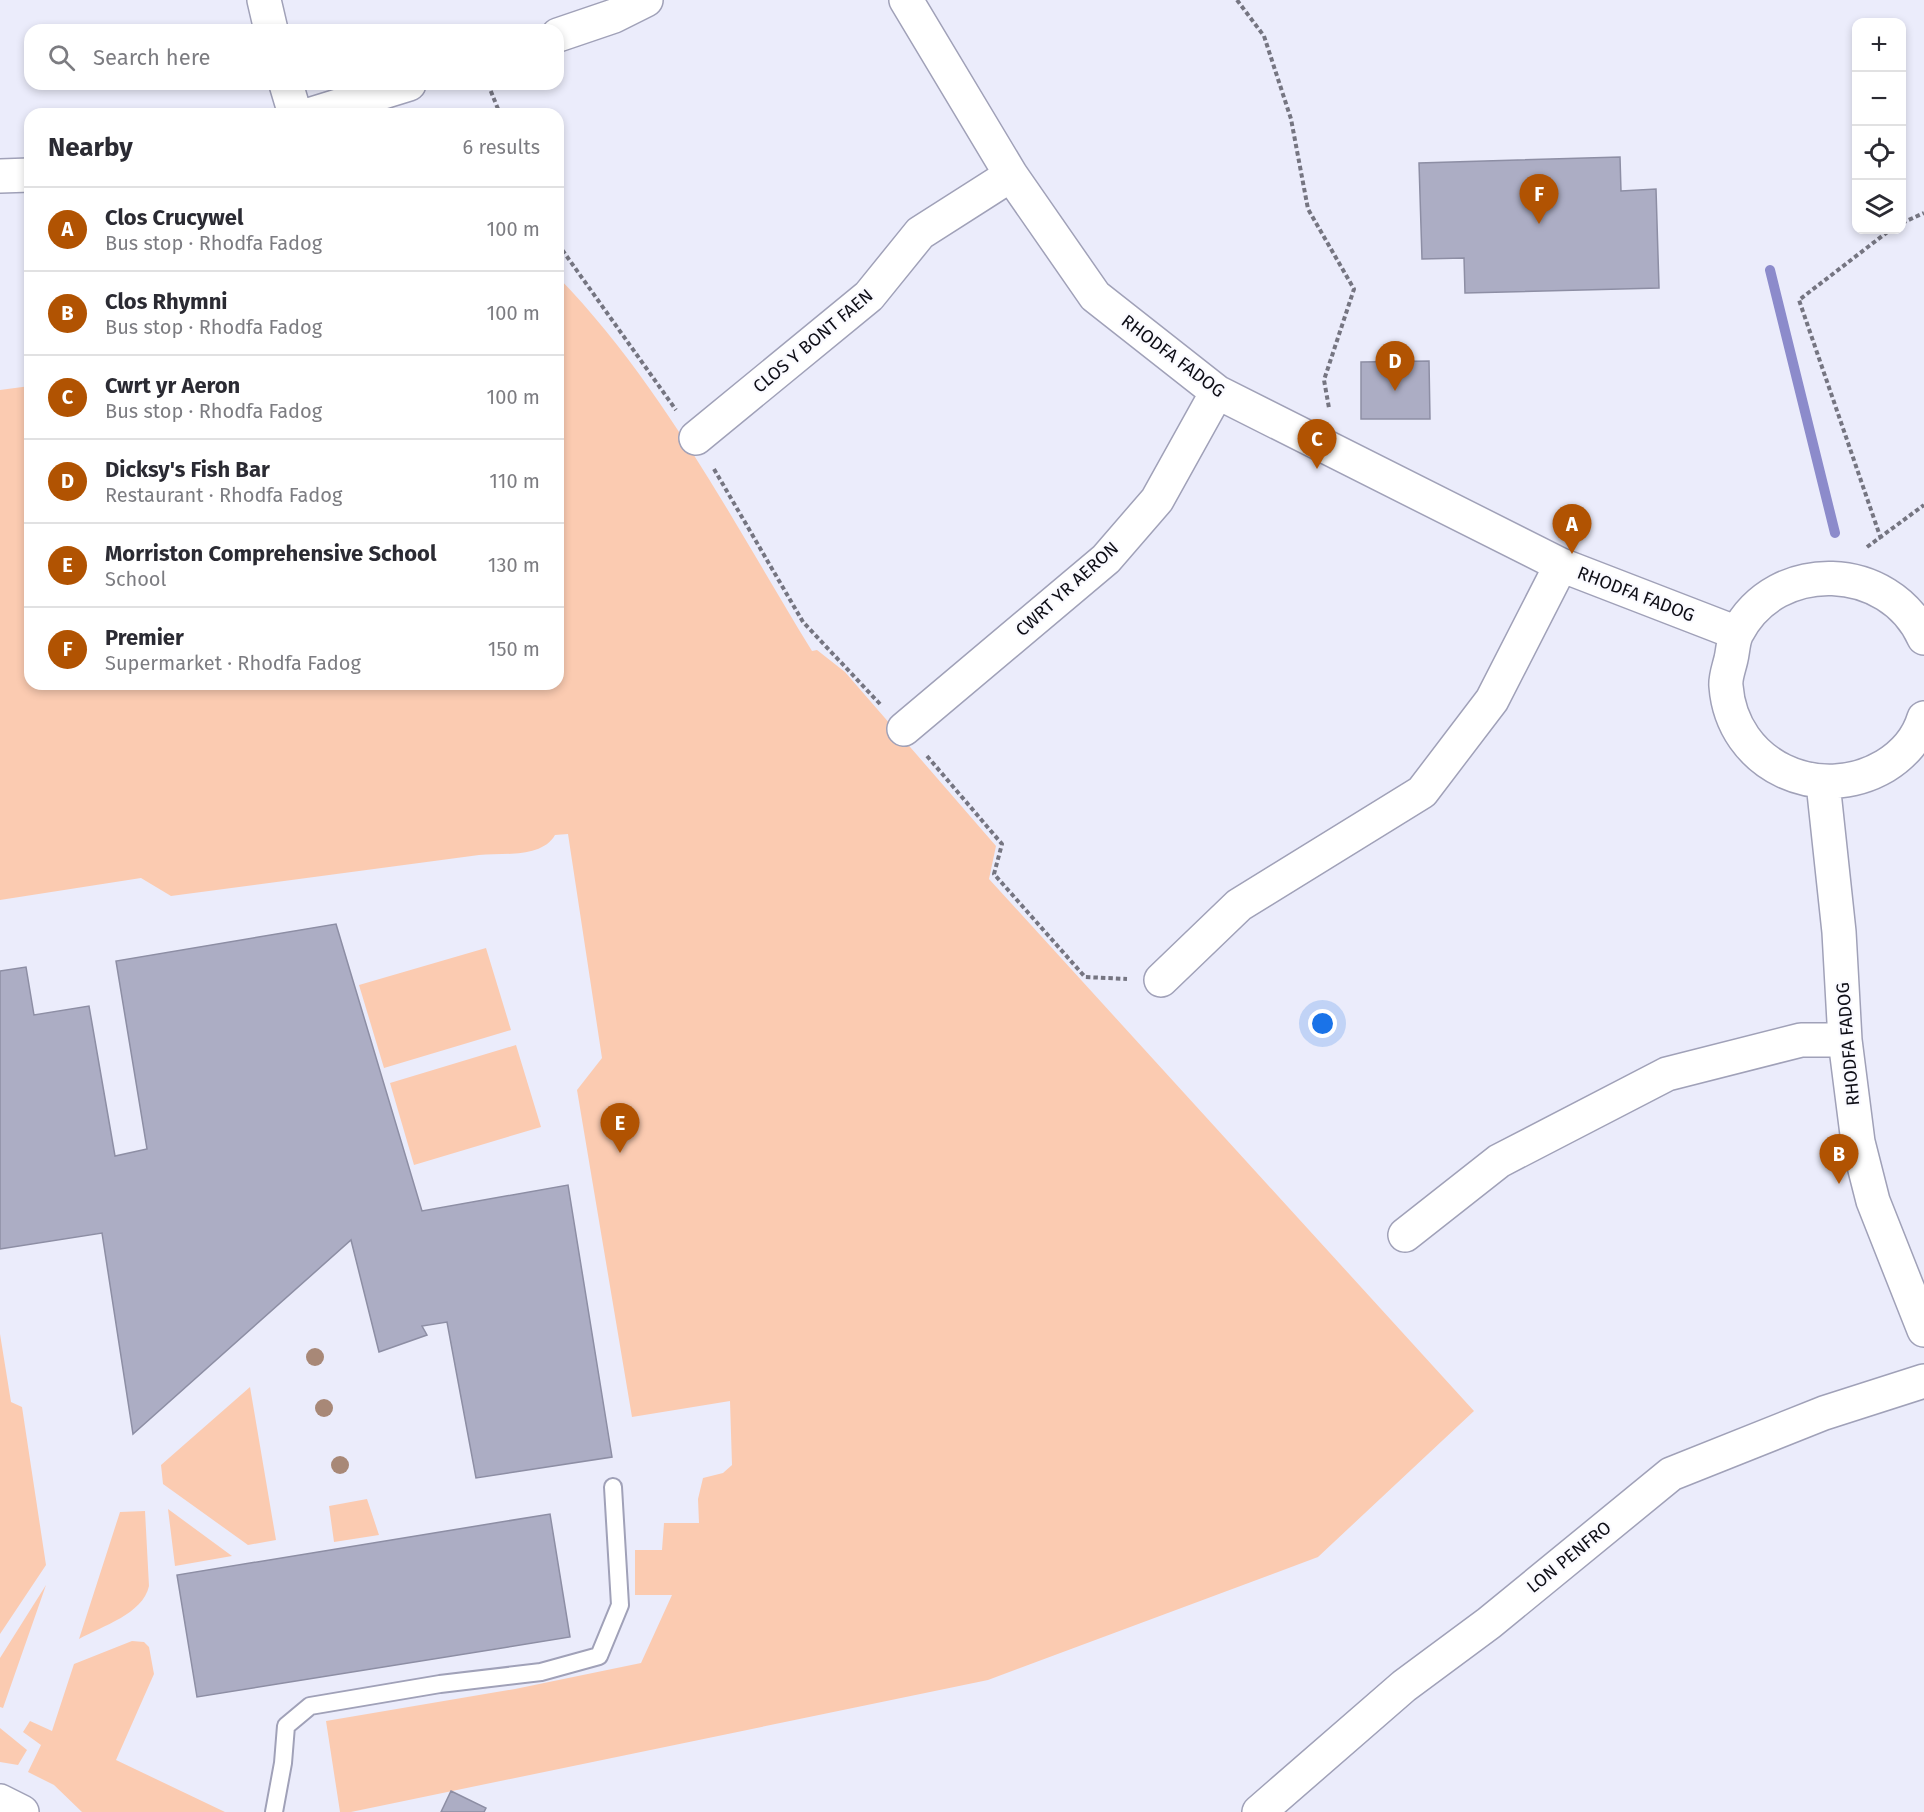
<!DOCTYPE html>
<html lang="en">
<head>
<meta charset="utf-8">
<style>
	:root { --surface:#fff; --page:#f7f7f7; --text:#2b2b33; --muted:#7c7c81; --line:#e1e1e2; --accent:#b15302 }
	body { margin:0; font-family:"Fira Sans",sans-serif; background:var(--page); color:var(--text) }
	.controls { position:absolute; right:18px; top:18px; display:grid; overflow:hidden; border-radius:12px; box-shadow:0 3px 9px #0003 }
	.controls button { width:54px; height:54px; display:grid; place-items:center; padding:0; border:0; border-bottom:2px solid var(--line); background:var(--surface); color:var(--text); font:30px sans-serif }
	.you { position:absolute; left:1323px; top:1024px; width:21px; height:21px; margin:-15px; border:4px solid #fff; border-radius:50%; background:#1a73e8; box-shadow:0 0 0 9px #1a73e833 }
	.badge { display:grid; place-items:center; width:39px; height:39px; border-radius:50%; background:var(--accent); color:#fff; font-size:20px; font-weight:700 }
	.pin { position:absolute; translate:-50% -50px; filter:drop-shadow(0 2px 3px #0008) }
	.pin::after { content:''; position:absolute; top:32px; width:21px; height:18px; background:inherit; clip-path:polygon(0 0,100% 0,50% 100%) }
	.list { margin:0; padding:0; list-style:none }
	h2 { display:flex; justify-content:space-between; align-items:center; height:78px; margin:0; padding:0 24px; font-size:26px }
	h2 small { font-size:20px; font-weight:400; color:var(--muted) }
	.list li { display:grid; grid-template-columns:39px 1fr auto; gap:18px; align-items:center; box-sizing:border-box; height:84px; padding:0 24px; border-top:2px solid var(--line) }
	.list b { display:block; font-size:22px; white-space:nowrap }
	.list p { margin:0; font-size:20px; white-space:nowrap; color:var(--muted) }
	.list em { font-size:20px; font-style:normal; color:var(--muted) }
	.icon { flex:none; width:33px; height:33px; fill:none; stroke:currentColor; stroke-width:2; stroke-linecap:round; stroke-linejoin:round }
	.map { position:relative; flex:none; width:1924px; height:1812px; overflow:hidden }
	.search { position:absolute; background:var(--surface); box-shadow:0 3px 9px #0003; left:24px; top:24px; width:540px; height:66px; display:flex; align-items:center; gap:15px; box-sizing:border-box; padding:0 21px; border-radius:18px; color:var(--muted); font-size:22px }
	.panel { position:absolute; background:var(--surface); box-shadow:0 3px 9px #0003; left:24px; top:108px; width:540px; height:582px; border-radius:18px }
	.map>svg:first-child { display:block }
</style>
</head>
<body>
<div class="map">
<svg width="1924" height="1812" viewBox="0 0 1924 1812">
	<rect width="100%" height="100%" fill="#ebecfb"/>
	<path fill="#fbcbb1" d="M558,277C663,385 734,524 812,651L817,650L845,672L996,846L989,879L1474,1411L1318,1557L988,1680L351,1812H340L326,1721L515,1689L641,1663L672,1595H635V1550H662L664,1523H699L698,1499L703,1478L723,1473L732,1465L730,1401L632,1417L577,1090L602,1058L568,834L555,835C542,858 503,853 479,855L171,896L141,878L0,900V390L30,386V684H558Z
		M486,948L511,1030L384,1068L359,985Z
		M516,1045L541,1127L414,1165L390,1083Z
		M0,1334L11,1402L22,1407L46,1565L0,1634Z
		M250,1387L276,1540L248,1545L163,1484L161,1465Z
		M367,1499L379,1535L334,1542L329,1506Z
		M168,1509L232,1556L175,1566Z
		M145,1511L149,1586C143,1614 102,1626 79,1639L120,1512Z
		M46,1585L3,1708L0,1707V1658Z
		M132,1641L144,1642L149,1647L154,1674L116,1760L225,1812H82L54,1785L28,1772L41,1745L23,1732L30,1721L52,1731L74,1664Z
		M0,1728L27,1750L18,1765L0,1762Z"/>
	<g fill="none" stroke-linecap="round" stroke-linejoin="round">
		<path stroke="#8c8bcb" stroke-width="10" d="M1770,270L1835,533"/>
	</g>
	<path fill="#acadc4" stroke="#8d8ea4" stroke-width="1.5" d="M1620,157L1621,191L1656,189L1659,288L1465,293L1464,258L1422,259L1419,163Z
		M1429,361L1430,419H1361V362Z
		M336,924L422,1211L568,1185L612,1457L476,1478L447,1322L422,1326L427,1335L379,1352L351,1240L133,1434L102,1233L0,1249V971L26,967L34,1015L89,1006L115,1156L147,1149L116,961Z
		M550,1514L570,1637L197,1697L177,1575Z
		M451,1791L486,1808L484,1812H441Z"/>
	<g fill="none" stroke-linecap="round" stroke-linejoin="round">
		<defs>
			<path id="lane" d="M274,1812L283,1763L286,1726L310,1706L440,1684L541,1672L599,1656L620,1605L613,1487"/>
			<path id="street" d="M264,0L271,30
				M906,0L1011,175L1095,296L1217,392L1561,565L1737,633
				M558,35L614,16L646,0
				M286,84L295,114
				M312,114L409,84
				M0,176L30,175
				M696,438L869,296L920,233L1011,175
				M1924,638C1890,562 1776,557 1737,633C1733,640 1733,651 1731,659C1729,668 1725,678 1726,686C1732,766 1819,805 1885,766C1903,755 1918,738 1924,718
				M904,729L1106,559L1157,500L1217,392
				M1823,783L1839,932L1845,1040L1858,1142L1873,1201L1924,1330
				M1161,980L1239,905L1422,792L1492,700L1561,565
				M1405,1235L1499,1161L1667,1074L1801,1040H1845
				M1259,1812L1404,1686L1489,1623L1671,1474L1824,1413L1924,1381"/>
			<path id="secondary" d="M0,1801L22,1812"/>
		</defs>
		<use href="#lane" stroke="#a0a1b8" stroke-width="20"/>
		<use href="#street" stroke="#a0a1b8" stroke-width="36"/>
		<use href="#secondary" stroke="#a0a1b8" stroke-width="36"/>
		<path stroke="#757581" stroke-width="4" stroke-dasharray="4.5 3" stroke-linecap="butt" d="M1237,0L1264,36L1291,119L1308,209L1354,289L1324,380L1329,408
			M488,84L500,114
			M1902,223L1924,213
			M558,244L676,410
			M714,469L803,622L880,704
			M1881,539L1799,300L1890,230
			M1867,547L1924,505
			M927,756L1002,844L994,874L1085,977L1127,979"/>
		<use href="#lane" stroke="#fff" stroke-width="16"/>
		<use href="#street" stroke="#fff" stroke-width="33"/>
		<use href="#secondary" stroke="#fff" stroke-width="33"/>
	</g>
	<g fill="#a88877">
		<circle cx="315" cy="1357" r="9"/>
		<circle cx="324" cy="1408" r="9"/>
		<circle cx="340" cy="1465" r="9"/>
	</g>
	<g text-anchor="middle" stroke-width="4.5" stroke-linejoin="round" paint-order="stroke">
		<g font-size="18" fill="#0e0e16" stroke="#fafaff">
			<text transform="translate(813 341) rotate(-40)" y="6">CLOS Y BONT FAEN</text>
			<text transform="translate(1173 356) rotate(37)" y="6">RHODFA FADOG</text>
			<text transform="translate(1067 589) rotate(-42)" y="6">CWRT YR AERON</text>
			<text transform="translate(1636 594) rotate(21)" y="6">RHODFA FADOG</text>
			<text transform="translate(1848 1044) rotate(-95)" y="6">RHODFA FADOG</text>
			<text transform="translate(1569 1557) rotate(-39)" y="6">LON PENFRO</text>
		</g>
	</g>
</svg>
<div class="controls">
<button>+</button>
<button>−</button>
<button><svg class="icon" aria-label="locate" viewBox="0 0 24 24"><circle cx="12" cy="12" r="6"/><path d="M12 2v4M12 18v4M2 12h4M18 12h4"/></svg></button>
<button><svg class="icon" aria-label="layers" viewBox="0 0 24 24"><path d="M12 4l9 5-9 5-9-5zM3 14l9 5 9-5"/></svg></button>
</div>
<div class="you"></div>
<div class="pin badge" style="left:1572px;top:554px">A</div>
<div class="pin badge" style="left:1839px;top:1184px">B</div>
<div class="pin badge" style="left:1317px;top:469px">C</div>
<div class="pin badge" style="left:1395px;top:391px">D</div>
<div class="pin badge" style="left:620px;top:1153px">E</div>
<div class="pin badge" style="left:1539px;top:224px">F</div>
<div class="search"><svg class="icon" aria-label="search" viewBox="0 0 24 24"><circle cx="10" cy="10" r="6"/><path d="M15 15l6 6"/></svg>Search here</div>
<section class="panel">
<h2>Nearby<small>6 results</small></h2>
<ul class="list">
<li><span class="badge">A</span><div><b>Clos Crucywel</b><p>Bus stop · Rhodfa Fadog</p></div><em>100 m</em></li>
<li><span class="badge">B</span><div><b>Clos Rhymni</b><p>Bus stop · Rhodfa Fadog</p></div><em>100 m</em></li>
<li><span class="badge">C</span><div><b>Cwrt yr Aeron</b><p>Bus stop · Rhodfa Fadog</p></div><em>100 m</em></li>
<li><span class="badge">D</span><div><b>Dicksy's Fish Bar</b><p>Restaurant · Rhodfa Fadog</p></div><em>110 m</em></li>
<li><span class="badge">E</span><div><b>Morriston Comprehensive School</b><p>School</p></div><em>130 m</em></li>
<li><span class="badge">F</span><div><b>Premier</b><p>Supermarket · Rhodfa Fadog</p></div><em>150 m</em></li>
</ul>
</section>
</div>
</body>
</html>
